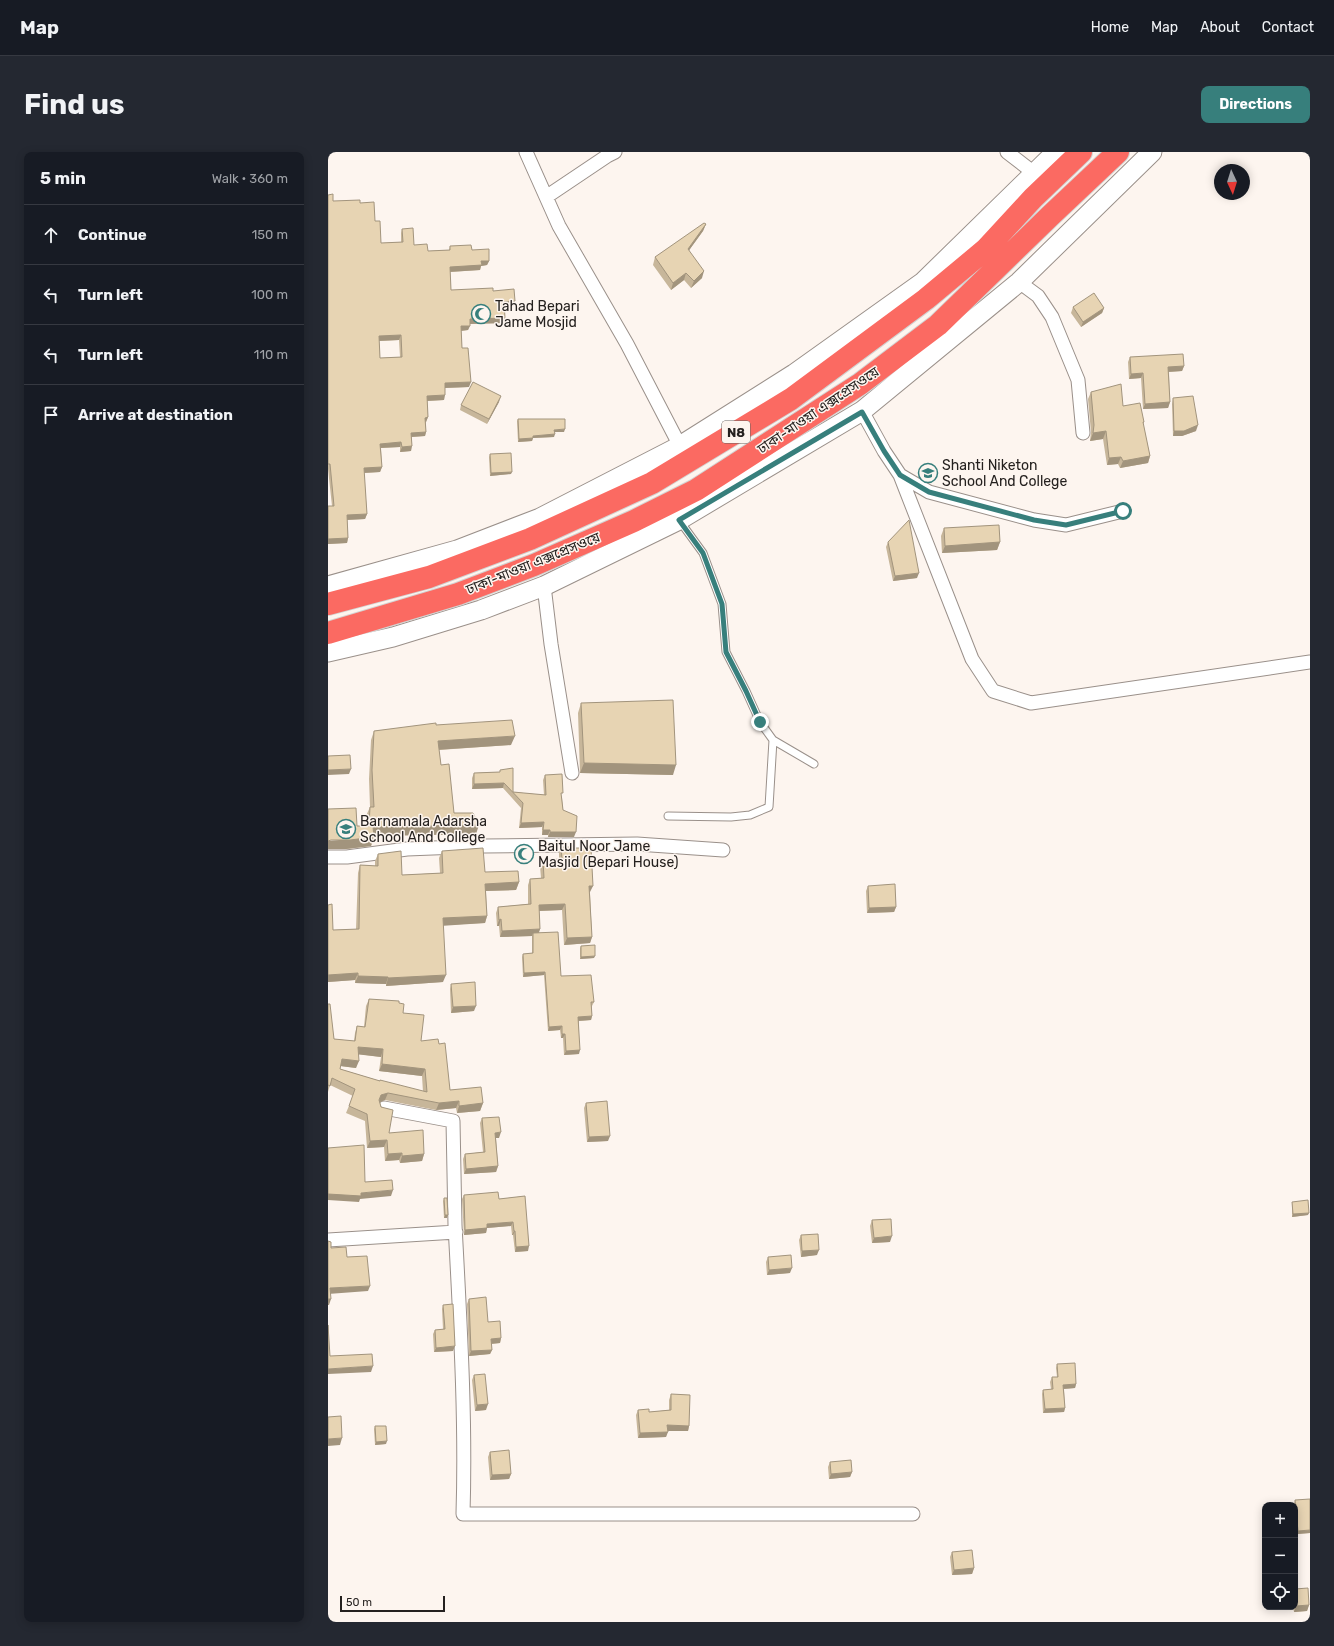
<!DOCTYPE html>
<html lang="en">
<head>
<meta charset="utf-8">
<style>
	:root { --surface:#171b24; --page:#242831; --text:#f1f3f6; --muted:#9ea1a6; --line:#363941; --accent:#377f7c }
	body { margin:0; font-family:Rubik,"Noto Sans Bengali",sans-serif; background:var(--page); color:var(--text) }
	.controls { position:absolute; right:12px; bottom:12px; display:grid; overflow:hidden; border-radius:8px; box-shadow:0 2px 10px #0003 }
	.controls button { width:36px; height:36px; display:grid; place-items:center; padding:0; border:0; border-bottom:1px solid var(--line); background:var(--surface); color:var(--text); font:20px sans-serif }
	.compass { position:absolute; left:886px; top:12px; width:36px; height:36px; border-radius:50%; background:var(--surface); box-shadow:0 2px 10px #0003; rotate:176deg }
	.scale { position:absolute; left:12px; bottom:10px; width:105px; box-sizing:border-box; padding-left:4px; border:2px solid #25211f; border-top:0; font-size:11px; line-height:14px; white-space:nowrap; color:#25211f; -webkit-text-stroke:3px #fdf5ef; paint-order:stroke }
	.stop { position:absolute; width:12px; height:12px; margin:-9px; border:3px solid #377f7c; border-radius:50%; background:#fff }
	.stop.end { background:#377f7c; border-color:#fff; box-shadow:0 1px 4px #0008 }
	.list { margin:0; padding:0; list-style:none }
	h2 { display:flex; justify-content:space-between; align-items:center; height:52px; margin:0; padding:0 16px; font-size:17px }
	h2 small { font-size:13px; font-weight:400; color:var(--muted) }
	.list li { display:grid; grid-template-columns:26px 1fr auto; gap:12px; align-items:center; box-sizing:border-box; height:60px; padding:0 16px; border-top:1px solid var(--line) }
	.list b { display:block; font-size:15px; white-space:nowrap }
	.list em { font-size:13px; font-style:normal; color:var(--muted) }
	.icon { flex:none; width:22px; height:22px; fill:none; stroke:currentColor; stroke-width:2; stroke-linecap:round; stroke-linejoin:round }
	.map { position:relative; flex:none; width:982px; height:1470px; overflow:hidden; border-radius:8px }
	header { display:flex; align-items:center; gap:24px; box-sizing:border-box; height:56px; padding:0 20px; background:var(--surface); border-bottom:1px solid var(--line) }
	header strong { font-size:19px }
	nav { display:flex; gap:22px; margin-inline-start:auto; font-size:14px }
	.intro { display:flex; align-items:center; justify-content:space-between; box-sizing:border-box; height:96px; padding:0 24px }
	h1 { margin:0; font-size:28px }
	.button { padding:10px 18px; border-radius:8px; background:var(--accent); color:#fff; font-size:14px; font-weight:700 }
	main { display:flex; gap:24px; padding:0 24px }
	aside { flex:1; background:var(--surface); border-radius:8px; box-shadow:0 2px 10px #0003 }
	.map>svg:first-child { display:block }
</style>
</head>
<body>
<header>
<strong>Map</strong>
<nav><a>Home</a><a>Map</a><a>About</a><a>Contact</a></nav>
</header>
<div class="intro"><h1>Find us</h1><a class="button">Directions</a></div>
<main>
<aside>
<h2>5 min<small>Walk · 360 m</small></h2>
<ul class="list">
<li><svg class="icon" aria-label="ahead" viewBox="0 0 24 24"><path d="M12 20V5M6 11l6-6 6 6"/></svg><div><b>Continue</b></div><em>150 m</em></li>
<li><svg class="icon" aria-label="left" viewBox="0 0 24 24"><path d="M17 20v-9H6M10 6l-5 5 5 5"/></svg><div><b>Turn left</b></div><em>100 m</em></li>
<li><svg class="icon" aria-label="left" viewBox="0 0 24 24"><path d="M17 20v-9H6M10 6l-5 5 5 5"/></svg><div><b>Turn left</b></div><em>110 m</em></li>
<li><svg class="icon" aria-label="arrive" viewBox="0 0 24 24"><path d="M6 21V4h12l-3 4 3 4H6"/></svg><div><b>Arrive at destination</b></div></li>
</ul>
</aside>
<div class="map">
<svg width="982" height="1470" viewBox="0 0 982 1470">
	<rect width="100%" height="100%" fill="#fdf5ef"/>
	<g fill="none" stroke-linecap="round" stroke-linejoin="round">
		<defs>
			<path id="lane" d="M351,368L375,401L394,452L398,500L418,539L432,570L445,588L486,612
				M340,664L403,665L422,663L441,655L445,588"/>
			<path id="street" d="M198,0L231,74L299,192L352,294
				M679,0L706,21
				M218,45L279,4L287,0
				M691,130L710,144L724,165L750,228L755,281
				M534,259L556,299L572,323L601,340L706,368L738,373L795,359
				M572,323L644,507L665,539L703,551L982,510
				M216,434L223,492L244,621
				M0,705H19L79,697L156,694L309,692L395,698
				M56,956L125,969C126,1004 126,1038 127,1073C132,1169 138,1265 135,1362H585
				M0,1088L128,1080"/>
			<path id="secondary" d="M0,434L129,398L212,366L352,294L466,222L595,130L728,0
				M0,500L65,485L153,458L216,434L351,368L534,259L691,130L824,0"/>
			<path id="highway" d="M0,452L101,425L202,387L324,331L463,247L598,147L658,97L705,46L753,0
				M0,481L130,442L206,413L306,369L368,338L532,232L610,173L722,64L790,0"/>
		</defs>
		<use href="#lane" stroke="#9a908a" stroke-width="9"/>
		<use href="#street" stroke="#9a908a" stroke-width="15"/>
		<use href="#secondary" stroke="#9a908a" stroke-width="21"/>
		<use href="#highway" stroke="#d3d3d2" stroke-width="24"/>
		<use href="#lane" stroke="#fff" stroke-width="7"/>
		<use href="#street" stroke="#fff" stroke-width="13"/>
		<use href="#secondary" stroke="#fff" stroke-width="19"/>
		<use href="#highway" stroke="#fb6a62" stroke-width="22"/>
	</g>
	<path fill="#c7b69a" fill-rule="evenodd" d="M5,49L32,51L47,69L53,91L73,90V81L74,77L86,93L100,99L121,98L122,94L144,98L161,109L159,113L153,114L152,118L122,120L123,138L165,139L187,149L185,154H177L176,171L142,172L140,178L133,179L134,196L141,235L117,236L116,248L99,249L100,265L98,270V280L97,284L84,285L83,299L72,300V295L53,296L54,315L52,320L36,321L39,362L37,367L19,368L20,386L19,391L0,392V354H4L0,317ZM71,188L72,205L52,206L51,189Z
		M378,72L375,79L361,98L374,126L363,136L356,128L343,138L325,113L327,105Z
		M745,155L776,156L774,161L753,175L743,161Z
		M802,205L856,214L854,219L841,220L842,250L840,256L815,257L813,226L801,227L800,210Z
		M763,240L795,254L816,270L815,272L822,304L820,311L792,316L790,312L779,313L775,287L762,289L763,280L760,247Z
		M845,246L868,279L854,284H845L844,252Z
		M171,250L159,272L132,258L133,253Z
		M190,267L236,280H226V285L205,286L204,289L190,290L189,269Z
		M162,302L183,322L162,324L161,305Z
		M616,376L672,390L669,398L614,401L613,384Z
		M560,390L589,426L565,429L558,395Z
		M253,551L345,623L252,621L250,561Z
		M108,573L183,593L111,598L113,613L126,661L148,682L46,684L43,694L18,697H0L29,674H38V664L42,655L41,627L43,588L46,579Z
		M172,618L185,640L216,643L215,628L217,623L234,646L235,658L246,685H220V683H214V675L191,676L193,656L175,636L144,637V626L146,621L172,620Z
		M233,695L246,696L262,740V741L264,785L262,791L236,793L234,758L211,759L212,777L211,780L233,824L266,850L264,854V864L263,868L251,869V902L236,903L235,886H233L232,878L220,879L216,823L195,825L194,805L195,802L204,801V784L172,785L171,774H169L168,761L170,755L200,752V733L202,727L213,726L212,714L215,708L231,707V701Z
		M114,699L157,720L191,730L188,738L158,739L159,764L157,771L115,773V830L58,834V832L27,831V828L0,830V753L5,778L28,777L30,721L32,713L47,714V709L50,702L74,723L112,721L111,706Z
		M540,734L568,755L566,760L539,761L538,739Z
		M253,794L266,806L252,807V796Z
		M123,832L146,859L123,861L122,837Z
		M41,847L71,851L75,861L93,889L111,892L122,938L155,951L152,959L129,961L128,956L108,958L57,948L52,950L61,981L96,1002L94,1009L72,1011L71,1008L57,1009L56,995L39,996L37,969L18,961L25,944L2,933L0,940V852L6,887L26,889L27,881L29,874L36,875L38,854ZM30,902L53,905L51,919L94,924L95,940L52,929L12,917L13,914L28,916Z
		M258,951L280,989L259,990L256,956Z
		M154,966L171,986H168L170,1014L168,1020L136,1022L135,1007L137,1002L155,1000L152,971Z
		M136,1043L171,1047L197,1044L200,1099L187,1100L185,1083H184L183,1074L159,1076L158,1081L136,1083L134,1047Z
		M116,1046L120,1063L119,1066H116L115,1049Z
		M964,1050L980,1063L964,1065Z
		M544,1068L562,1090L544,1091L542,1074Z
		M473,1083L489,1103L473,1105L471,1088Z
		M440,1105L462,1121L439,1123L438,1110Z
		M141,1147L173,1186L172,1191L163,1192L164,1198L162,1202L141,1204L139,1152Z
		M115,1153L125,1199L106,1200L105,1182L107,1178L115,1177L114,1157Z
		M729,1212L748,1232L747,1236L736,1237L737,1256L736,1260L715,1261L714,1242L715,1238L723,1237L722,1230L724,1225H729L728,1216Z
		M146,1223L158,1258L147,1259L144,1228Z
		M343,1242L361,1274L360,1279H339L338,1285L310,1286L308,1263L310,1258L321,1260L341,1258V1248Z
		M47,1274L58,1292L47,1293L46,1277Z
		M162,1300L183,1322L181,1327L162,1328L160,1305Z
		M502,1310L524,1320L522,1325L501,1327L500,1315Z
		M967,1348L982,1381L969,1382L967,1362V1353H966V1352Z
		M624,1400L646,1416L644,1422L624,1423L622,1405Z
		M967,1437L981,1453L979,1459L966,1460L965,1455H967Z"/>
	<path fill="#a2947d" d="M378,72L375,79L357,104L360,97Z
		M153,109H161L159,113L153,114L152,118L120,120L122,115Z
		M376,119L374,126L363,136L366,129Z
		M358,121L356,128L343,138L345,131Z
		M187,149L185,154H175L176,150Z
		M776,156L774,161L753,175L755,170Z
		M177,166L176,171L140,172L142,167Z
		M133,174H142L140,178L131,179Z
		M73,183L71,188L49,189L51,184Z
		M856,214L854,219L838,220L840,215Z
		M815,221L813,226L801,227L803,222Z
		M143,230L141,235L115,236L117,231Z
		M117,243L116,248L97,249L99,244Z
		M173,244L171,250L159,272L161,267Z
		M842,250L840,256L815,257L817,252Z
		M100,265L98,270H96L97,266Z
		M870,273L868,279L854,284H845L846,279Z
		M237,277L236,280H225L226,278Z
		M778,279L775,287L762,289L765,281Z
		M98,280L97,284L82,285L83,281Z
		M227,282L226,285L204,286L205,284Z
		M205,286L204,289L190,290L191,287Z
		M73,290L72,295L51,296L52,292Z
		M84,294L83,299L72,300L74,295Z
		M822,304L820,311L792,316L795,309Z
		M793,305L790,312L779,313L781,306Z
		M54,315L52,320L34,321L36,316Z
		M184,320L183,322L162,324L163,321Z
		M39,362L37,367L17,368L19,363Z
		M20,386L19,391L0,392V387Z
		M672,390L669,398L614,401L617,394Z
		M591,421L589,426L565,429L567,424Z
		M187,584L183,593L107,598L110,589Z
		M256,611L348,613L345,623L252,621Z
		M23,617L21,622L0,623V618Z
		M176,631L175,636L144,637L146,632Z
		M216,670L214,675L191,676L193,671Z
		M151,673L148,682L42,684L45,675Z
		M215,678H222L220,683H214Z
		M222,680H248L246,685H220Z
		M46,685L43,694L18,697H0V689Z
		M191,730L188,738L155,739L157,732Z
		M261,734H265L262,740L259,741Z
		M237,752L234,758L209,759L211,753Z
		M568,755L566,760L539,761L541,756Z
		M159,764L157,771L112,774L115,766Z
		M173,767L171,774H169L171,768Z
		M212,777L210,783L205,781L204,784L172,785L174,779Z
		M264,785L262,791L236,793L239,786Z
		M267,804L266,806L252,807L253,805Z
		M217,820L216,823L195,825L196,821Z
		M30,821L27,828L0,830V823Z
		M118,823L115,830L58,834L60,826Z
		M30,824L60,825L58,832L27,831Z
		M148,854L146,859L123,861L125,855Z
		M264,864L263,868L249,869L250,865Z
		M234,874L232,878L220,879L221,875Z
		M234,882H237L235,886H233Z
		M30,895L55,897L53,905L27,902Z
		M252,898L251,902L236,903L238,899Z
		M14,907L31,909L28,916L12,914Z
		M54,912L97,917L94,924L51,919Z
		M60,941L57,948L50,951L53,943Z
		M131,949L128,956L108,958L111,951Z
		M155,951L152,959L129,961L131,954Z
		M173,980L171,986H165L167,981Z
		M282,984L280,989L259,990L261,985Z
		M59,988L56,995L39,996L42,989Z
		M74,1001L71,1008L57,1009L60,1002Z
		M96,1002L94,1009L72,1011L74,1004Z
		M170,1014L168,1020L136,1022L138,1017Z
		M65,1038L63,1044L32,1047L31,1050L0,1048V1042L33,1041Z
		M981,1061L980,1063L964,1065L965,1062Z
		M117,1063H120L119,1066H116Z
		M185,1070L183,1074L159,1076L158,1081L136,1083L137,1078L159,1072Z
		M186,1079H187L185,1083H184Z
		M564,1084L562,1090L544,1091L546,1086Z
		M201,1094L200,1099L187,1100L188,1095Z
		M491,1098L489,1103L473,1105L474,1099Z
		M464,1116L462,1121L439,1123L441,1118Z
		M42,1134L40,1139L0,1142L2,1136Z
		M0,1147H3L1,1153H0Z
		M173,1186L172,1191L161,1192L163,1187Z
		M127,1194L125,1199L106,1200L108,1196Z
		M164,1198L162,1202L141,1204L143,1199Z
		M45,1214L43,1220L0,1222V1217Z
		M748,1232L747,1236L734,1237L735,1233Z
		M160,1252L158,1258L147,1259L149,1253Z
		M737,1256L736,1260L715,1261L717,1257Z
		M339,1273L361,1274L360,1279H337Z
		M340,1280L338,1285L310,1286L312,1281Z
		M14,1286L12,1293L0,1294V1287Z
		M59,1289L58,1292L47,1293L48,1290Z
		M524,1320L522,1325L501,1327L503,1322Z
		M183,1322L181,1327L162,1328L164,1323Z
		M982,1378V1381L969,1382L970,1379Z
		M646,1416L644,1422L624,1423L626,1418Z
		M981,1453L979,1459L966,1460L968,1454Z"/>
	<path fill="#e7d4b3" stroke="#a2947d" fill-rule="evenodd" d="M5,42V49L32,48V51L46,50L47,69H52L53,91L75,90L74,77L85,76L86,93L99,92L100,99L122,98V94L143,93L144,98L161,97V109H153L154,113L122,115L123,138L165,136V139L186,137L187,149L176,150L177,166L142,167V174H133L134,196H140L143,230L117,231V243L99,244L100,265L97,266L98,280L83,281L84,294L74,295L73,290L52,292L54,315L36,316L39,362L19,363L20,386L0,387V354H6L2,312H0V43ZM73,183L74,205L52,206L51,184Z
		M376,71L378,72L360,97L376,119L366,129L358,121L345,131L327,105Z
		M766,141L776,156L755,170L745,155Z
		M855,202L856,214L840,215L842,250L817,252L815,221L803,222L802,205Z
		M145,230L173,244L161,267L133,253Z
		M793,232L795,254L812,251L816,270H815L822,304L795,309L793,305L781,306L778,279L765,281L766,273L763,240Z
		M865,244L870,273L856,279H846L845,246Z
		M190,267H237V277L226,278L227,282L205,284V286L191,287Z
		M183,301L184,320L163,321L162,302Z
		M581,368L591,421L567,424L560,390Z
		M671,373L672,390L617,394L616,376Z
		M345,548L348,613L256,611L253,551Z
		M184,568L187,584L110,589L113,613L121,612L126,661H145L151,673L45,675L46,685L22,688H3L0,689V657L28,656L29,674H41L42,655H46L44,618L46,579L108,571V573Z
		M22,603L23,617L0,618V604Z
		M185,616V640L218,643L217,623L234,622L235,641H233L235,658L249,664L248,680H222V678H215L216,670L193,671L195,651L176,631L146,632V621L172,620V618Z
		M233,695H247L246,696H263L265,734H261L264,785L239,786L237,752L211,753L212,777L174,779L173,767L171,768L170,755L203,752L202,727L216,726L215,708L234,707Z
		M155,696L157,720L190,719L191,730L157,732L159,764L115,766L118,823L60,826V825L30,824V821L0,823V753L4,752L5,778L31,777L32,713L50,714V702L73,699L74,723L115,721L114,699Z
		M567,732L568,755L541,756L540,734Z
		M230,780L233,824L263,823L266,850H263L264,864L250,865L252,898L238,899L237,882H234V874L221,875L217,820L196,821L195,802L205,801V781Z
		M267,793V804L253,805V794Z
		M147,830L148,854L125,855L123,832Z
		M41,847L71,849V851L76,852L75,861L96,863L93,889L110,887L111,892L117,891L122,938L153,935L155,951L131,954V949L111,951L60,941L53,943L51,948L53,955L65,958L61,981L95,978L96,1002L74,1004V1001L60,1002L59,988L42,989L39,962L21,954L27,937L4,926L2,934L0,933V852H2L6,887L27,889L29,874L37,875ZM30,895L55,897L54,912L97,917L99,940L52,928V929L12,917L14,907L31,909Z
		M279,949L282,984L261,985L258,951Z
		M171,965L173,980L167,981L170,1014L138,1017L137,1002L157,1000L154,966Z
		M36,993L37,1030L64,1028L65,1038L33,1041V1044L0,1042V996Z
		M170,1040L171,1047L197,1044L201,1094L188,1095L187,1079H186L185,1070L159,1072V1076L137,1078L136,1043Z
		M116,1046H119L120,1063H117Z
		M980,1048L981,1061L965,1062L964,1050Z
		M563,1067L564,1084L546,1086L544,1068Z
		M490,1082L491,1098L474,1099L473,1083Z
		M0,1089L3,1090V1096L18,1095L19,1105L39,1104L42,1134L2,1136L3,1147H0Z
		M463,1103L464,1116L441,1118L440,1105Z
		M158,1145L160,1170L172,1169L173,1186L163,1187L164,1198L143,1199L141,1147Z
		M125,1152L127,1194L108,1196L107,1178L117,1177L115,1153Z
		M0,1173L2,1204L44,1202L45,1214L0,1217Z
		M747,1211L748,1232L735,1233L737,1256L717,1257L715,1238L725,1237L724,1225H730L729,1212Z
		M157,1222L160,1252L149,1253L146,1223Z
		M343,1242L362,1243L361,1274L339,1273L340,1280L312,1281L310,1258L321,1257V1260L343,1258Z
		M13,1264L14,1286L0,1287V1265Z
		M47,1274H58L59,1289L48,1290Z
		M181,1298L183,1322L164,1323L162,1300Z
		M523,1308L524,1320L503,1322L502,1310Z
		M982,1347V1378L970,1379L967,1348Z
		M644,1398L646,1416L626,1418L624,1400Z
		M980,1436L981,1453L968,1454L967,1437Z"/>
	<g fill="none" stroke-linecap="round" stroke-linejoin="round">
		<path stroke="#377f7c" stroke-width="5" d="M432,570L418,539L398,500L394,452L375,401L351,368L534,260L556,299L572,323L601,340L706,368L738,373L795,359"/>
	</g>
	<defs>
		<symbol id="mosque-ring" viewBox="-11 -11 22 22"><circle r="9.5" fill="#fdf5ef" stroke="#377f7c" stroke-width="1.5"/><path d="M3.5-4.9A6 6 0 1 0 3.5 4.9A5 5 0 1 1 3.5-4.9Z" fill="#377f7c"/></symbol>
		<symbol id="university-ring" viewBox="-11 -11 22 22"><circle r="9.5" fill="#fdf5ef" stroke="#377f7c" stroke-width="1.5"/><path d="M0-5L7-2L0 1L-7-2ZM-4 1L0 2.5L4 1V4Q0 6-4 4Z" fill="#377f7c"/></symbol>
	</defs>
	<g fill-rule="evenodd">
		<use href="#mosque-ring" x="142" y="151" width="22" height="22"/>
		<use href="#university-ring" x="589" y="310" width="22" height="22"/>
		<use href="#university-ring" x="7" y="666" width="22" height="22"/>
		<use href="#mosque-ring" x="185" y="691" width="22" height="22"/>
	</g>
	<g text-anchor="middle" stroke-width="3" stroke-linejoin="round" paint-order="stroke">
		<rect fill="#fdf5ef" stroke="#66615d" stroke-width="1" x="394" y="269" width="28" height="22" rx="3"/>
		<g font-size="13" font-weight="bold" fill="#25211f">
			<text x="408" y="285">N8</text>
		</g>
		<g font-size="14" fill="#25211f" stroke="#fdf5ef" text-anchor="start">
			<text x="167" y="159">Tahad Bepari<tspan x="167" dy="16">Jame Mosjid</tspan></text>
			<text x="614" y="318">Shanti Niketon<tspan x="614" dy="16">School And College</tspan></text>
			<text x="32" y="674">Barnamala Adarsha<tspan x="32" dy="16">School And College</tspan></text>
			<text x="210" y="699">Baitul Noor Jame<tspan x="210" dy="16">Masjid (Bepari House)</tspan></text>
		</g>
		<g font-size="14" fill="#25211f" stroke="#fdf5ef">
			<text transform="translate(490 258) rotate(-34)" y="5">ঢাকা-মাওয়া এক্সপ্রেসওয়ে</text>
			<text transform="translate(205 411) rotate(-22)" y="5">ঢাকা-মাওয়া এক্সপ্রেসওয়ে</text>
		</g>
	</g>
</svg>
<div class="controls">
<button>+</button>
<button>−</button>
<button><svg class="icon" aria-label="locate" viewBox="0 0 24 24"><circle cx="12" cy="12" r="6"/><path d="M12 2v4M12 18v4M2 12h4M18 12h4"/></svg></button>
</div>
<svg class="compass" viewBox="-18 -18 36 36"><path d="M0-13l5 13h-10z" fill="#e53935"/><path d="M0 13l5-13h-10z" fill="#9ea1a6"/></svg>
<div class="scale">50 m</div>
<div class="stop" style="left:795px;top:359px"></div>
<div class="stop end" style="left:432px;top:570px"></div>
</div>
</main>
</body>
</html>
